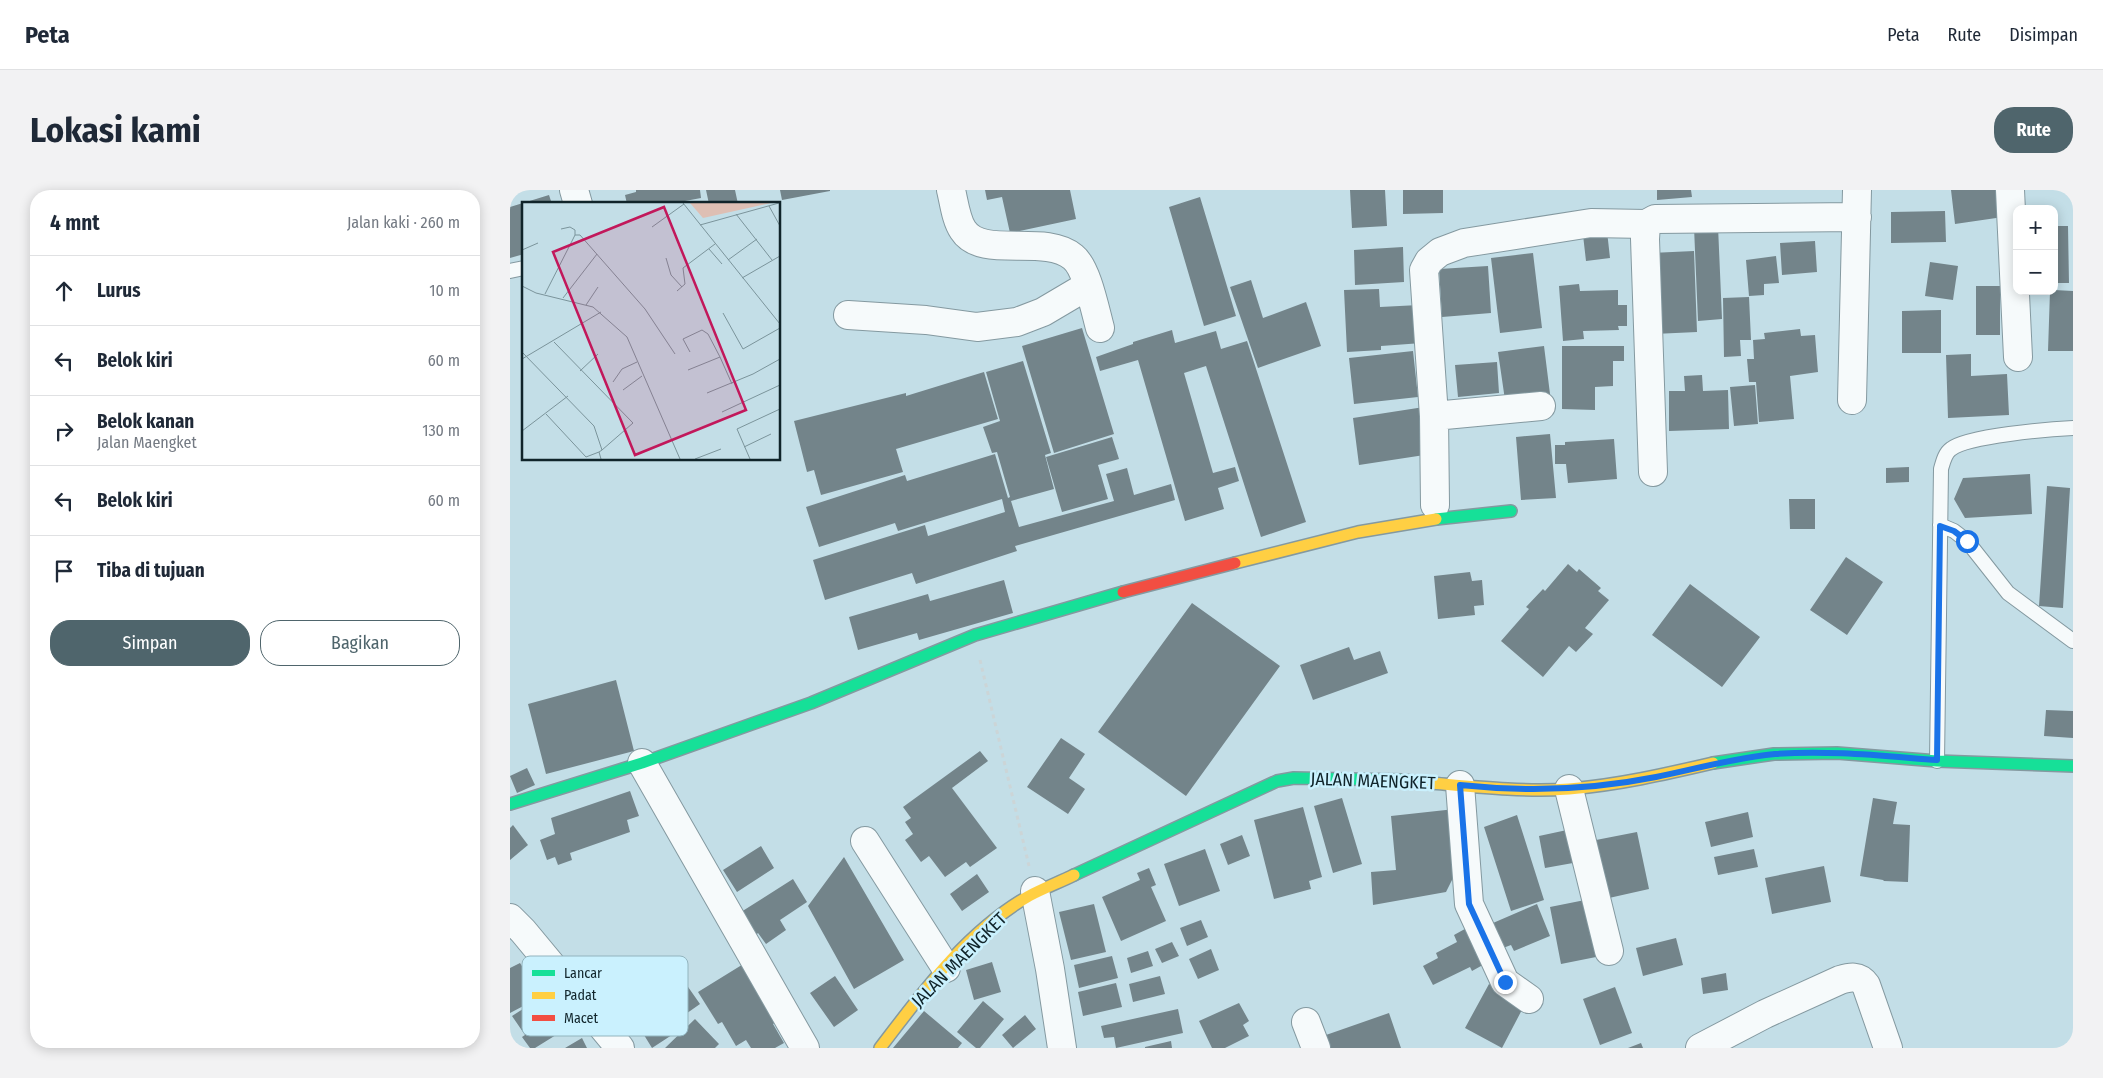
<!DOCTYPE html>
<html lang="id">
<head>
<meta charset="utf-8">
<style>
	:root { --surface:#fff; --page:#f2f2f3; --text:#1f2937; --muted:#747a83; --line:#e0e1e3; --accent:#4f656c }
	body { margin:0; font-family:"Fira Sans Condensed",sans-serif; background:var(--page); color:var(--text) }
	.controls { position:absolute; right:15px; top:15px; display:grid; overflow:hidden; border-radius:10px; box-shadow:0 2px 12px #0003 }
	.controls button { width:45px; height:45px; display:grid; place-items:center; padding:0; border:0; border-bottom:1px solid var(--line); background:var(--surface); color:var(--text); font:25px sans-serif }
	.stop { position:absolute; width:15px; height:15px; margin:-11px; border:4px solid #1a73e8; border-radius:50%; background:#fff }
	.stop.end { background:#1a73e8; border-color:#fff; box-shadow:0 1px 5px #0008 }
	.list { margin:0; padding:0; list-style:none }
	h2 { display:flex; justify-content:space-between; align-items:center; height:65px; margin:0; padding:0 20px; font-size:21px }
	h2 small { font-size:16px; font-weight:400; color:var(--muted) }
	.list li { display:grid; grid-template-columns:32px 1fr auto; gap:15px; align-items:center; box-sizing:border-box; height:70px; padding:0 20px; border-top:1px solid var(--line) }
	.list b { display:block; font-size:19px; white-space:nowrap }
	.list p { margin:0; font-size:16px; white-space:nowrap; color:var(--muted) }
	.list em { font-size:16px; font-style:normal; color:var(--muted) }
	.actions { display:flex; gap:10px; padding:15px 20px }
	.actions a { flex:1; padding:11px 0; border:1px solid var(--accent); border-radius:20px; text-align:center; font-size:18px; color:var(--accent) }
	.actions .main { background:var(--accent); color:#fff }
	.icon { flex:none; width:28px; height:28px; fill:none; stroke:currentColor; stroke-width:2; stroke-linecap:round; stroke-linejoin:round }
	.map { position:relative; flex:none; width:1563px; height:858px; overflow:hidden; border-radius:20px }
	header { display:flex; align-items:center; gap:30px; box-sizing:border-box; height:70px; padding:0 25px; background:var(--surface); border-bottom:1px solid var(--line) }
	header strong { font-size:24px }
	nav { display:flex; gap:28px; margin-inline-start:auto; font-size:18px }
	.intro { display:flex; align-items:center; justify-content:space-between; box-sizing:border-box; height:120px; padding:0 30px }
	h1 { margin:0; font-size:35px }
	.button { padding:12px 22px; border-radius:20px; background:var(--accent); color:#fff; font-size:18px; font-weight:700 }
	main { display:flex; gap:30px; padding:0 30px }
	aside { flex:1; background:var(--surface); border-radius:20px; box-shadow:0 2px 12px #0003 }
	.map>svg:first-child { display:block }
</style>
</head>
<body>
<header>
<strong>Peta</strong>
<nav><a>Peta</a><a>Rute</a><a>Disimpan</a></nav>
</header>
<div class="intro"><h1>Lokasi kami</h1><a class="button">Rute</a></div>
<main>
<aside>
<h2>4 mnt<small>Jalan kaki · 260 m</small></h2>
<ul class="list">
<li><svg class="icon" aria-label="ahead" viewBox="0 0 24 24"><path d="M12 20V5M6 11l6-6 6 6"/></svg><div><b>Lurus</b></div><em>10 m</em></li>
<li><svg class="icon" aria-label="left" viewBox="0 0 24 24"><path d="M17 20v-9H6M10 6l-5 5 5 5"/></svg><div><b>Belok kiri</b></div><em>60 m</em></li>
<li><svg class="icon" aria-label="right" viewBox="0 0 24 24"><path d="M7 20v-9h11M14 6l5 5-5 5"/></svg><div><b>Belok kanan</b><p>Jalan Maengket</p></div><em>130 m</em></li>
<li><svg class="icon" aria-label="left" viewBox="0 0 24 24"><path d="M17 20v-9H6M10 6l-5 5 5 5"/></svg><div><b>Belok kiri</b></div><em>60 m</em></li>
<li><svg class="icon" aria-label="arrive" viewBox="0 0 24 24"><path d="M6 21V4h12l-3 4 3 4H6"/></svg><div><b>Tiba di tujuan</b></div></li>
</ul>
<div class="actions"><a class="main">Simpan</a><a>Bagikan</a></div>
</aside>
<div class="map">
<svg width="1563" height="858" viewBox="0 0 1563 858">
	<rect width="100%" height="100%" fill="#c3dee7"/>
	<path fill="#73848a" d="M126,0H190L191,8L175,11L176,14H117L115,5L126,2Z
		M196,0H225L228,14H199Z
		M270,0H320V1L272,10Z
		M475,0H560L566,29L500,43L492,7L477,10Z
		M840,0H875L877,36L842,38Z
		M893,0H933V23L893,24Z
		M1147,0H1181L1182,7L1147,10Z
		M1441,0H1490L1493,27L1445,34Z
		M39,5L42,14H14V64L0,68V17Z
		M690,7L726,126L694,136L659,17Z
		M1435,21L1436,52L1381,53V22Z
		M1208,36L1212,129L1188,131L1184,37Z
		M1544,36H1558L1559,93H1544Z
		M1097,41L1100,68L1076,71L1073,45Z
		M1305,51L1307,82L1272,85L1270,53Z
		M893,57L894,92L845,95L844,60Z
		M1184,61L1187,142L1144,144L1141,63Z
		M1023,63L1032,138L990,143L981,68Z
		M1266,66L1269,93L1254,94V105L1239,106L1236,70Z
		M1420,72L1448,76L1443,110L1415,106Z
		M978,76L981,123L932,127L929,79Z
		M741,90L753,128L796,112L811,156L748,178L720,97Z
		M1069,94L1070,101L1108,100V115H1117V136H1108L1109,140L1073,141L1074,149L1053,151L1049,96Z
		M1466,96H1490V145H1466Z
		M869,99L870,117L909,115L912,153L871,156V160L837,162L834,100Z
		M1544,100L1563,101V161H1538L1540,101Z
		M1239,107L1241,150H1230L1231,166L1214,167L1213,108Z
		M1431,120V163H1392V121Z
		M572,138L604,244L544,263L512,156Z
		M1290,139L1291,146L1305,145L1308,182L1280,186L1284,229L1249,232L1246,192H1239L1237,169H1244L1243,150L1255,149L1254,143Z
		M662,140L665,153L706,141L711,159L737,151L796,332L751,347L696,176L674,183L703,283L725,277L729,291L708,298L714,319L675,331L628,170L590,181L586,167L623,154V152Z
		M1034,156L1040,204L995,210L988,162Z
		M1052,156H1114V171H1103V196L1085,197V220L1052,219Z
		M903,161L908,207L844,214L839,168Z
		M1461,164V186L1497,184L1499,225L1438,228L1436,165Z
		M513,171L541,263L535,265L544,299L501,311L509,337L604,311L596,284L617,278L624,305L661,294L665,310L505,356L507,361L406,394L402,383L315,410L303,370L415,335L418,346L495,322L492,309L388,341L385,333L309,357L296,317L395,285L397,291L485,264L498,308L500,307L487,262L482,263L473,237L490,231L476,182Z
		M987,172L989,203L948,207L945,175Z
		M474,182L488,229L386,259L393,282L311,305L304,280L297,282L284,231L396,203V206Z
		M1192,185L1193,201L1218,200L1219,239L1159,241V201H1175L1174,186Z
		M1245,195L1248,234L1224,236L1220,197Z
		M914,217L921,264L849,275L843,228Z
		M1040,244L1046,308L1011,310L1006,247Z
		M602,247L609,269L588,275L598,309L552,322L536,267Z
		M1104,249L1107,289L1058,293L1056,274H1045V255H1055V252Z
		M1399,277V292L1376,293V278Z
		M1520,284L1522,324L1455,328L1444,309L1453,288Z
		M1537,296L1560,298L1553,418L1529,416Z
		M1279,309H1305V339H1280Z
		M1336,367L1373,392L1337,445L1300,420Z
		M1058,374L1067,382L1069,379L1091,398L1088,401L1099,410L1075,438L1083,444L1066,462L1059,456L1033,487L991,451L1019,419L1016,417L1033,399L1035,401Z
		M960,382L962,391L972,390L974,415L964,416L965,425L928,429L924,386Z
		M494,390L503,423L409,450L407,443L348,460L339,427L418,404L420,411Z
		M1180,394L1250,447L1212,497L1142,445Z
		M682,413L770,476L676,606L588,542Z
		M839,457L844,470L870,461L878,483L803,510L790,475Z
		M106,490L124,561L36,584L18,514Z
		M1536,520L1563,521V548L1534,546Z
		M551,548L575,564L559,588L575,599L558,624L517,597Z
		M470,561L478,571L442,598L487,658L460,677L456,672L435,687L419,666L411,672L395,650L403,644L395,632L401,628L393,617Z
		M17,578L25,595L7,603L0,586Z
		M120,601L129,626L117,630L120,642L60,663L62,670L48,675L45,667L37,670L30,650L45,644L41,628Z
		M832,608L852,674L823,683L804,616Z
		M1363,608L1387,612L1383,634L1400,635L1398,692L1374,691L1373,690L1350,686Z
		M793,617L812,687L799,691L801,699L764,709L744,630Z
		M945,619L951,682L942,683L944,686L936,702L863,715L861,682L886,680L881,626Z
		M1238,622L1243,647L1201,657L1195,632Z
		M1007,625L1034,710L1001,721L974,637Z
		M3,635L18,655L0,670V638Z
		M1057,640L1063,673L1035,678L1029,646Z
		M1127,642L1139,699L1099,708L1086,650Z
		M732,645L740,666L718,675L710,654Z
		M251,656L264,678L227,702L213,680Z
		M695,659L710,701L669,716L654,674Z
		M1244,659L1248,677L1208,685L1204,667Z
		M334,667L394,770L344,799L298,716Z
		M1314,676L1321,712L1262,724L1255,688Z
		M639,678L646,695L641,697L656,731L611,751L592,707L630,690L627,683Z
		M467,684L479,702L452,721L440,704Z
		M283,689L297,712L270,730L276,740L256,754L248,743L246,745L231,722Z
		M1085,708L1096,765L1051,774L1040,717Z
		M584,714L596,762L561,770L549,722Z
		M1027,714L1040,746L1004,761L1001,755L993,758L983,733Z
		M691,730L698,747L677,756L670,738Z
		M962,735L980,771L962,781L960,777L923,795L913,776L928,768L926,763L947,752L944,745Z
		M1166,748L1173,775L1133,786L1126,758Z
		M662,752L669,766L652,773L645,759Z
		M701,759L709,780L688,789L679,769Z
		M638,761L643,776L621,783L617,768Z
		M602,766L608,788L569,798L564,775Z
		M482,772L491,802L464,810L456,780Z
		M10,773L22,792L12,798L19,813L0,823V778Z
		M235,773L266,832L263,834L274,853L265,858H241L236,850L226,856L212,832L208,834L188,802Z
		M162,781L165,786L169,784L190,814L163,833L168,841L142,858L134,845L138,842L121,817L149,798L145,791Z
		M1216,783L1218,800L1193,804L1191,788Z
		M325,786L348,820L324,837L300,803Z
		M650,786L655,804L623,812L619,794Z
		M606,793L612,817L573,826L568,802Z
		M979,794L1015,814L992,858L955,838Z
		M1105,797L1122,843L1090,855L1073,809Z
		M41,801L54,821L38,831L46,845L25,858H20L12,847L15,845L2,826Z
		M473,811L494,829L470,858H466L447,842Z
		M729,813L739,831L733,835L739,846L715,858H702L689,831Z
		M668,819L673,843L606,858L604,847L594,848L591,836Z
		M414,821L452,853L448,858H383Z
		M879,823L891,858H820L816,845Z
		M515,825L526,839L503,858L492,845Z
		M185,829L209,854L205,858H155Z
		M72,848L77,858H55Z
		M661,851L662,858H635V857Z
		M1131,853L1133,858H1118Z"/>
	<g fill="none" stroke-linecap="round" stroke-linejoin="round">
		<defs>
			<path id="lane" d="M0,81L14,78
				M1430,335L1444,341L1457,351L1498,403L1563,451
				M1427,571L1431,279C1433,272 1435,263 1441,259C1457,246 1540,239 1563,238"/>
			<path id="street" d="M64,0L68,14
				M441,0C444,12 446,30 453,40C472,70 534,43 563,67C577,78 585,120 590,138
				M1500,0L1508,167
				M338,125L416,130L467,137L507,132L533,122L577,96
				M1342,210L1347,0
				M1031,216L924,226L914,80L919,71L930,62L954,53L1081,33L1136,34
				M924,226L925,315
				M1143,282L1135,49L1136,34L1145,29L1347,27
				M132,573L295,858
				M950,595L959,714L995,792L1019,809
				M1059,599L1099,761
				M355,651L436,778
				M525,701L540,779L552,858
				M0,728L13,741L110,858
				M796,832L806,858
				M1190,858L1255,824L1330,790C1340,787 1349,785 1356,795L1378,858"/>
			<path id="fast" d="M926,329L1001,321
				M1203,573L1264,564L1327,563L1427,571L1563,576
				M0,614L132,573L301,513L465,445L613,402
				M564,685L767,591L784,588L892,590L921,593"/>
			<path id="slow" d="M725,373L848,342L926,329
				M921,593C967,597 1014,602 1059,599C1108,595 1156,584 1203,573
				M370,858C412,803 457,741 519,706C534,698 550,692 564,685"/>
			<path id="jam" d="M613,402L725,373"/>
		</defs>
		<use href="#lane" stroke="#8499a0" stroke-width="16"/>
		<use href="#street" stroke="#8499a0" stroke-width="30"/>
		<use href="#fast" stroke="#8499a0" stroke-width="14"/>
		<use href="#slow" stroke="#8499a0" stroke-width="14"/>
		<use href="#jam" stroke="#8499a0" stroke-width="14"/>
		<path stroke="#ccd5d7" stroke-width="3" stroke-dasharray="4 4" stroke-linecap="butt" d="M470,470L519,676"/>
		<use href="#lane" stroke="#f6fafb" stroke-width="14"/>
		<use href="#street" stroke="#f6fafb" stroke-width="28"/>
		<use href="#fast" stroke="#16e098" stroke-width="11"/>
		<use href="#slow" stroke="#ffcf43" stroke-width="11"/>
		<use href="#jam" stroke="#f24e42" stroke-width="11"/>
	</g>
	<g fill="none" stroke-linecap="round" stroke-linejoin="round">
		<path stroke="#1a73e8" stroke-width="6" d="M995,792L959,714L950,595C1016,602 1081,600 1146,587C1185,579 1224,568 1265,564C1319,560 1373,566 1427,570L1430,336L1444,341L1457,351"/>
	</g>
	<g text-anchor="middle" stroke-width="5" stroke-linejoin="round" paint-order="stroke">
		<g font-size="18" fill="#10242a" stroke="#caf1fe">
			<text transform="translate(863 591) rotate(2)" y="6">JALAN MAENGKET</text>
			<text transform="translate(449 770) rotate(-45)" y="6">JALAN MAENGKET</text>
		</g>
	</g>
	<g transform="translate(12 12)">
		<rect width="258" height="258" fill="#c3dee7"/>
		<path d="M168,1H249L181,16Z" fill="#debfb4"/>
		<path fill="none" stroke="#7b949b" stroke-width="1" d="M161,1L258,122M247,4L258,24M214,12L250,58M178,23L257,1M130,25L162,2M39,27L48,25L53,28V33M187,47L200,62M0,48L16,41M144,56L149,73L160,85M206,58L235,37M220,76L258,54M0,84L14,91L71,105L105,135L158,257M155,89L163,82L161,66L193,42M23,92L50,39L53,33H58L123,107L153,152M41,96L75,52M64,103L76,85M201,111L221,147L258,126M32,140L111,221L80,248M0,150L72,224L80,248L77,250L79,257M168,150L161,137L180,128L186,132L198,155M0,157L79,110M166,168L198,155L210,182M58,169L76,152M91,180L100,167L115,160M101,188L120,174M185,191L231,172L258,157M200,210L258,183M24,212L64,255L77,250M0,229L46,194M222,245L249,232M173,257L199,247M228,257L215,227L258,207"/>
		<path fill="#c2185b" fill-opacity="0.15" stroke="#c2185b" stroke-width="2.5" d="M142,5L224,208L113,253L31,50Z"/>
		<rect width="258" height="258" fill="none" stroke="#10242a" stroke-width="2.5"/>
	</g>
	<rect x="12" y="766" width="166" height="80" rx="8" fill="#caf1fe" stroke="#92b4be" stroke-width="1"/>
	<rect x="22" y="780" width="23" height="6" fill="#16e098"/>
	<rect x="22" y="802" width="23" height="7" fill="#ffcf43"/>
	<rect x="22" y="825" width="23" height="6" fill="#f24e42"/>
	<g font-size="14" fill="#10242a">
		<text x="54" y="788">Lancar</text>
		<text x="54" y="810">Padat</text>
		<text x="54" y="833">Macet</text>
	</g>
</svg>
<div class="controls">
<button>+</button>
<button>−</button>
</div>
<div class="stop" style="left:1457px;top:351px"></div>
<div class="stop end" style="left:995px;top:792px"></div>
</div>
</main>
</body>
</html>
